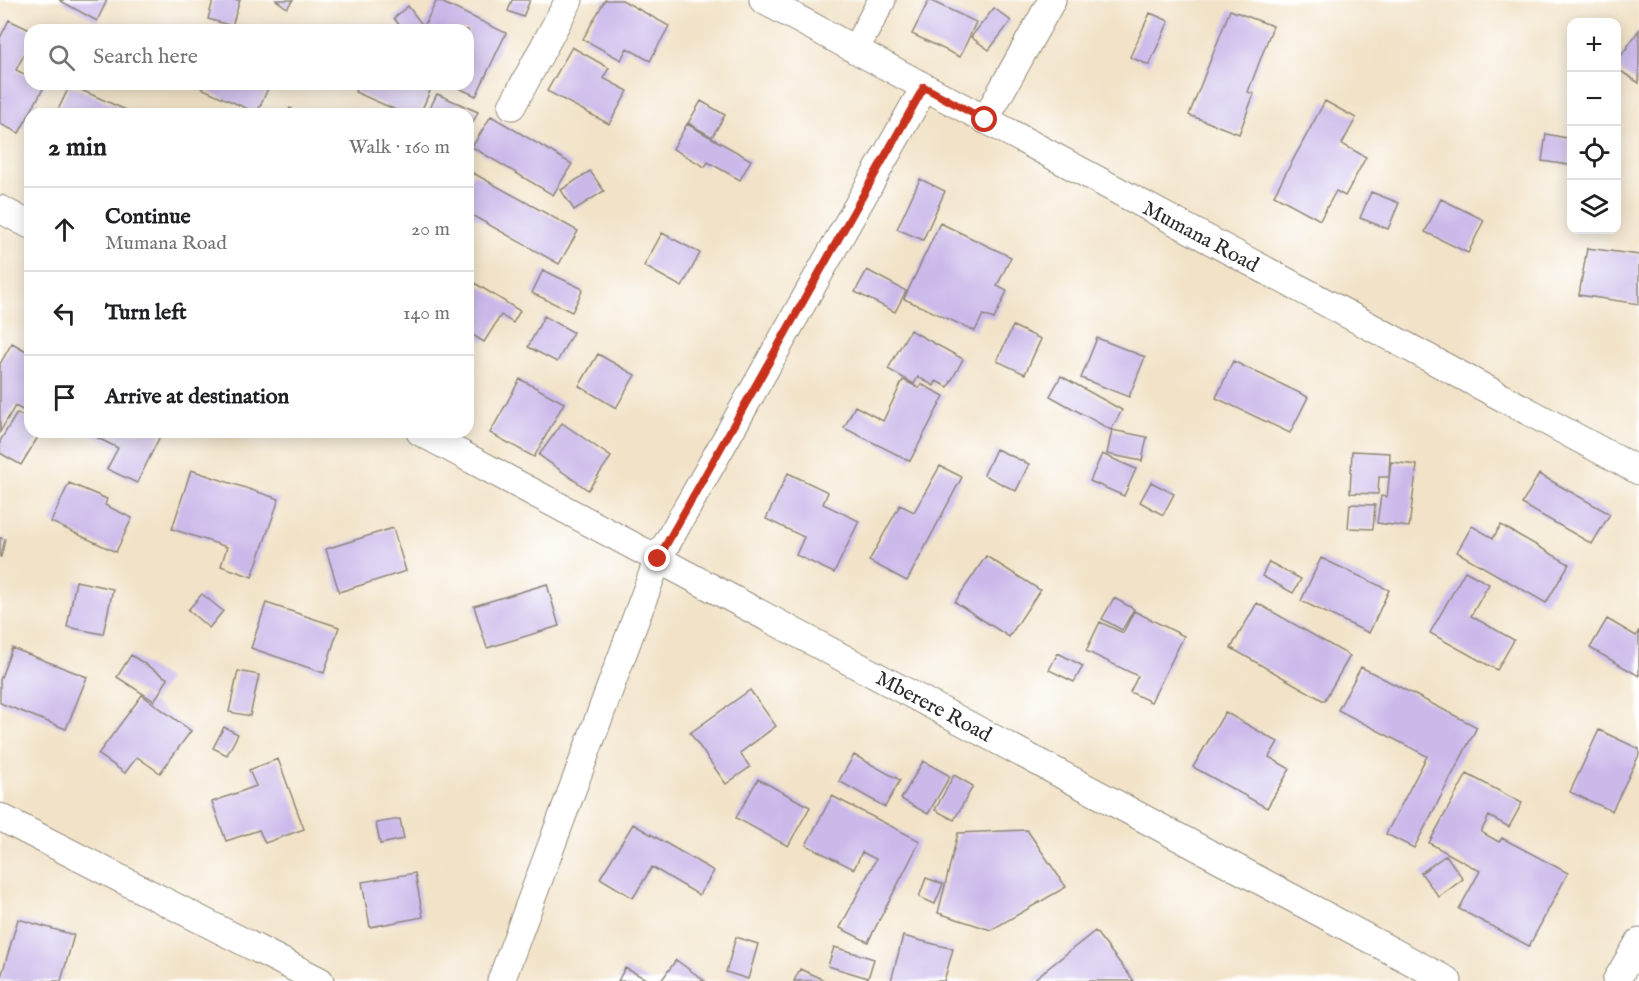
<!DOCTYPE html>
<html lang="en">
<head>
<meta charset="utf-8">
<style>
	:root { --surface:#fff; --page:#f6f6f6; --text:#202124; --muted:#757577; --line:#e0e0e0 }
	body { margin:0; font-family:"IM FELL English",serif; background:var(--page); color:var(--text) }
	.controls { position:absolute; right:18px; top:18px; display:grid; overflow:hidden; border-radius:12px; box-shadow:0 3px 15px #0003 }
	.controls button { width:54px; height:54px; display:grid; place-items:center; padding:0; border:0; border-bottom:2px solid var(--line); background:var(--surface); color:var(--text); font:30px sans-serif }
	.stop { position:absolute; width:18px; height:18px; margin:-14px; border:4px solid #c8321e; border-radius:50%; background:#fff }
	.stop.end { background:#c8321e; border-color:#fff; box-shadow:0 2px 6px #0008 }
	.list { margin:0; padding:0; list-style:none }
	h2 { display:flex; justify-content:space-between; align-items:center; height:78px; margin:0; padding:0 24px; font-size:26px }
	h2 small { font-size:20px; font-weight:400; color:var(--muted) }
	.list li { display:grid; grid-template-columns:39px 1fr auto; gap:18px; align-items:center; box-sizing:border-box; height:84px; padding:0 24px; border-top:2px solid var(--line) }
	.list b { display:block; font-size:22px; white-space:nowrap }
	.list p { margin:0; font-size:20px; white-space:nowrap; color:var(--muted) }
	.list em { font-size:20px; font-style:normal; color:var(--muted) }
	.icon { flex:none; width:33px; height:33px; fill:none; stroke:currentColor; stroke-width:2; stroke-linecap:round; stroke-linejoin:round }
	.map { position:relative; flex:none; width:1639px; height:981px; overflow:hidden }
	.search { position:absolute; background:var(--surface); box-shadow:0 3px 15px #0003; left:24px; top:24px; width:450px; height:66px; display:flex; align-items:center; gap:15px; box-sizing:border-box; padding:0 21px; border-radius:18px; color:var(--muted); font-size:22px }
	.panel { position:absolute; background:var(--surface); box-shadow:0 3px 15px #0003; left:24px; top:108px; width:450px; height:330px; border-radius:18px }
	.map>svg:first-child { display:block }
</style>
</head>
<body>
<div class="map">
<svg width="1639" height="981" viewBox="0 0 1639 981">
	<rect width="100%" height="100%" fill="#fff"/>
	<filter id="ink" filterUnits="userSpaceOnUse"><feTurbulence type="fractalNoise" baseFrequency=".0167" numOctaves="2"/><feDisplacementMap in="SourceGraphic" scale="12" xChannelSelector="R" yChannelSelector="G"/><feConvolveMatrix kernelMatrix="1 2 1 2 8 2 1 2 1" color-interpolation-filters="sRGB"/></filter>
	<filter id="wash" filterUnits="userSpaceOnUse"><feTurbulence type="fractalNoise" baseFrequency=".008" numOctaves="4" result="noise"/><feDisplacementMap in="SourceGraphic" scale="24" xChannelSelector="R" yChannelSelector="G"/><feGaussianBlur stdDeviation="1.35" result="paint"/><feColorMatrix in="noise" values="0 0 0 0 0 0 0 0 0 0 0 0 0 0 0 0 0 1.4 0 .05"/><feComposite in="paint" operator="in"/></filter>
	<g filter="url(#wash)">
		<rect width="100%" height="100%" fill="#f2e3c8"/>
		<g id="blocks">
			<path fill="#cbb9ea" d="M59,0H107L97,21Z
				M213,0H240L232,26L208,19Z
				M276,0H293L287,8Z
				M437,0L506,33L476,96L450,84H468V30H422Z
				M512,0H530L523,17L508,11Z
				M605,0H622L669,26L650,61L627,48L621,60L583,39Z
				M929,0L976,22L960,57L912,34Z
				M408,6L424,27L420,30H403L394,18Z
				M994,8L1011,21L989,50L971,37Z
				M1230,10L1273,26L1248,92L1254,94L1239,134L1189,115Z
				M1150,13L1169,21L1149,65L1130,57Z
				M9,20L30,30V43L16,70L30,77V84L45,85L19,133L0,124V38Z
				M1639,30V83L1616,68V63Z
				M572,47L609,68L603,78L628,91L609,124L547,91Z
				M203,84H270L257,113L201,88Z
				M359,84H415L430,91L420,114H405L355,92Z
				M70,85L135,114H56Z
				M437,94L478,112L468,133V114H427Z
				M701,101L725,115L712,137L688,123Z
				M1325,101L1356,118L1342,144L1366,157L1345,196L1336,191L1320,220L1274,195Z
				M290,108L300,114H286Z
				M491,116L572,164L553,195L472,147Z
				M687,124L751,160L740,180L708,162L705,167L673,149Z
				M1546,134L1572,139L1569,165L1542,161Z
				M590,171L604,191L574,210L561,190Z
				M473,173L578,231L559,264L468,213V182Z
				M920,179L945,191L923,240L897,229Z
				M1371,192L1399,203L1388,229L1360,218Z
				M1441,199L1484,220L1468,253L1425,232Z
				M940,223L1011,257L997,286L1007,291L994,319L983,315L975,331L904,299Z
				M662,233L700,253L682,287L644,266Z
				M1587,248L1639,255V304L1579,295Z
				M543,270L583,289L572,312L532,293Z
				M867,270L906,291L895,312L855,292Z
				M468,279L520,311L513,323L501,315L484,342L468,332Z
				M544,316L573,332L557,362L528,347Z
				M1013,326L1041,339L1025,374L997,361Z
				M910,330L963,359L948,387L936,381L934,386L918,377L914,384L888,369Z
				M1097,338L1145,357L1129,397L1081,378Z
				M12,343L30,353V369L27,374L30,375V414L15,406L0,432V364Z
				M598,354L635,375L616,408L579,386Z
				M1233,361L1308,397L1290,433L1216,398Z
				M1061,376L1122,410L1111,430L1050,396Z
				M520,379L564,403L534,457L490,433Z
				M903,380L919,388L921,384L944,396L910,461L844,428L855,406L883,421Z
				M17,413L30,420V432H41L21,465L0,453V441Z
				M562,423L611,457L588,490L539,455Z
				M1112,430L1147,437L1142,461L1107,454Z
				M86,432H162L137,483L107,469L118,448Z
				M996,449L1029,464L1016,491L984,475Z
				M1352,451L1390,453L1389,477H1379L1378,494L1350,493Z
				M1102,454L1136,469L1124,496L1090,481Z
				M1391,462L1417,465L1409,527L1377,523L1381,496L1387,497Z
				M940,466L962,477L907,581L869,561L900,505L914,512Z
				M191,470L279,499L252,577L221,566L227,547L172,529Z
				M788,473L828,492L823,504L859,521L834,573L796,555L804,537L766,519Z
				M1539,474L1610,514L1592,544L1522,504Z
				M1151,482L1174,494L1163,515L1140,502Z
				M69,483L107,499L105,505L132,518L116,552L51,522Z
				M1350,504L1375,505L1373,529L1348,528Z
				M1501,525L1569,564L1546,603L1457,552L1472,526L1493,538Z
				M393,528L406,571L339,592L326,549Z
				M0,538L5,539L1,557H0Z
				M986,556L1040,590L1009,637L955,602Z
				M1321,558L1389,590L1369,633L1301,601Z
				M1269,562L1301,579L1293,593L1262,576Z
				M1465,571L1489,584L1471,616L1514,640L1497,670L1430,633Z
				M76,581L113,589L103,634L67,627Z
				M547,584L559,626L487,648L474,606Z
				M202,594L223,611L209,628L188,610Z
				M1114,598L1134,609L1122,630L1102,619Z
				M266,603L339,627L324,673L251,648Z
				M1257,603L1350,656L1324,701L1231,648Z
				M1134,611L1184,636L1151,702L1130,692L1138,676L1086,651L1100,622L1123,633Z
				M1607,619L1636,636L1639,630V676L1590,648Z
				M12,648L87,677L66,729L0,703V680Z
				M1058,653L1083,666L1074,682L1049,670Z
				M131,655L168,679L154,701L117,677Z
				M1361,667L1477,727L1414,848L1386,834L1427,756L1338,710Z
				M238,671L259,675L250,716L229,712Z
				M750,690L776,726L740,753L750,767L726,784L690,733Z
				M142,695L191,731L160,773L137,757L125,773L98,754Z
				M1225,712L1278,742L1269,757L1290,769L1267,808L1193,767Z
				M224,727L238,734L227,755L213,748Z
				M1599,730L1639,749V755L1612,811L1570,792Z
				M854,755L900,780L885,807L839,781Z
				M278,759L304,829L265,843L259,830L226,841L212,802L256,786L249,770Z
				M923,761L950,776L928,814L901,799Z
				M1467,774L1522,803L1509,827L1489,816L1481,832L1499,842L1502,838L1568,873L1529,946L1459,909L1480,871L1429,843Z
				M954,775L973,786L954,820L935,810Z
				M758,779L810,807L788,846L736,818Z
				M832,796L920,841L868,942L840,928L876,859L862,852L854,869L806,845Z
				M400,819L404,839L380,844L376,823Z
				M633,824L714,871L699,895L652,867L633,898L600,878Z
				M1027,830L1066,887L991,930L938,913L958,833Z
				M1446,855L1463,879L1439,897L1421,873Z
				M415,873L423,917L370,927L362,882Z
				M926,878L943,884L935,904L919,897Z
				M18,919L74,935L61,981H0Z
				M1095,931L1134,981H1032Z
				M903,936L953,949L944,981H891Z
				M736,937L758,944L748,979L726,972Z
				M834,947L874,959L868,978L828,966Z
				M676,960L705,981H661Z
				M625,968L650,981H618Z
				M800,969L826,981H794Z"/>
		</g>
	</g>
	<g filter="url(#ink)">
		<use href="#blocks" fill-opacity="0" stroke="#8e877a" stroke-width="1.5"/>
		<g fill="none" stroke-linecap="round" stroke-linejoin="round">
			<defs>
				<path id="minor" d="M763,0L1639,471
					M855,50L882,0
					M512,106L569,0
					M985,120L1052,0
					M0,209L30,225
					M420,432L1448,981
					M0,817L320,981
					M501,981L658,559L924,88
					M1616,981L1639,942"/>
			</defs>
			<use href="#minor" stroke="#8e877a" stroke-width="29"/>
			<use href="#minor" stroke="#fff" stroke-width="27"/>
		</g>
	</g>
	<g fill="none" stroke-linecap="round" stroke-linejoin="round" filter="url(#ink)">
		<path stroke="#c8321e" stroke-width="8" d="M658,559L924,87L985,120"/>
	</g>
	<g text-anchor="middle" stroke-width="4.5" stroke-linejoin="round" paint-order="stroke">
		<g font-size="21" fill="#2b2b2b" stroke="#fff">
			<text transform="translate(1201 236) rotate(28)" y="7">Mumana Road</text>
			<text transform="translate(934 706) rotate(28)" y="7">Mberere Road</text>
		</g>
	</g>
</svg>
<div class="controls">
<button>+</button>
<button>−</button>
<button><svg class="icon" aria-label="locate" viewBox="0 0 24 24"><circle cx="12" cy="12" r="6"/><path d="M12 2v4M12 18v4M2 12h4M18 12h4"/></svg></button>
<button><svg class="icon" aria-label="layers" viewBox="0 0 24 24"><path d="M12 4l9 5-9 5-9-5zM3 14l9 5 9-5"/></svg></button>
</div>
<div class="stop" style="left:985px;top:120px"></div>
<div class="stop end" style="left:658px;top:559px"></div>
<div class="search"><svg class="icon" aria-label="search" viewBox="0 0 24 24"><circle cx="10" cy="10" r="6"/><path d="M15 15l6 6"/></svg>Search here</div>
<section class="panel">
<h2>2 min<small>Walk · 160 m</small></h2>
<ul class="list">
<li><svg class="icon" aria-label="ahead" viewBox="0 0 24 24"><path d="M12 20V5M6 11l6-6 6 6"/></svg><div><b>Continue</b><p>Mumana Road</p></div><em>20 m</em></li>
<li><svg class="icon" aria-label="left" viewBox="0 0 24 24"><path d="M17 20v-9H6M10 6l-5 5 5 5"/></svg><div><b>Turn left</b></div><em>140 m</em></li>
<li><svg class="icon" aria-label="arrive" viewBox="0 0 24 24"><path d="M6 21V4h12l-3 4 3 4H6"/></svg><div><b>Arrive at destination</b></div></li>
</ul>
</section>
</div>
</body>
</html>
